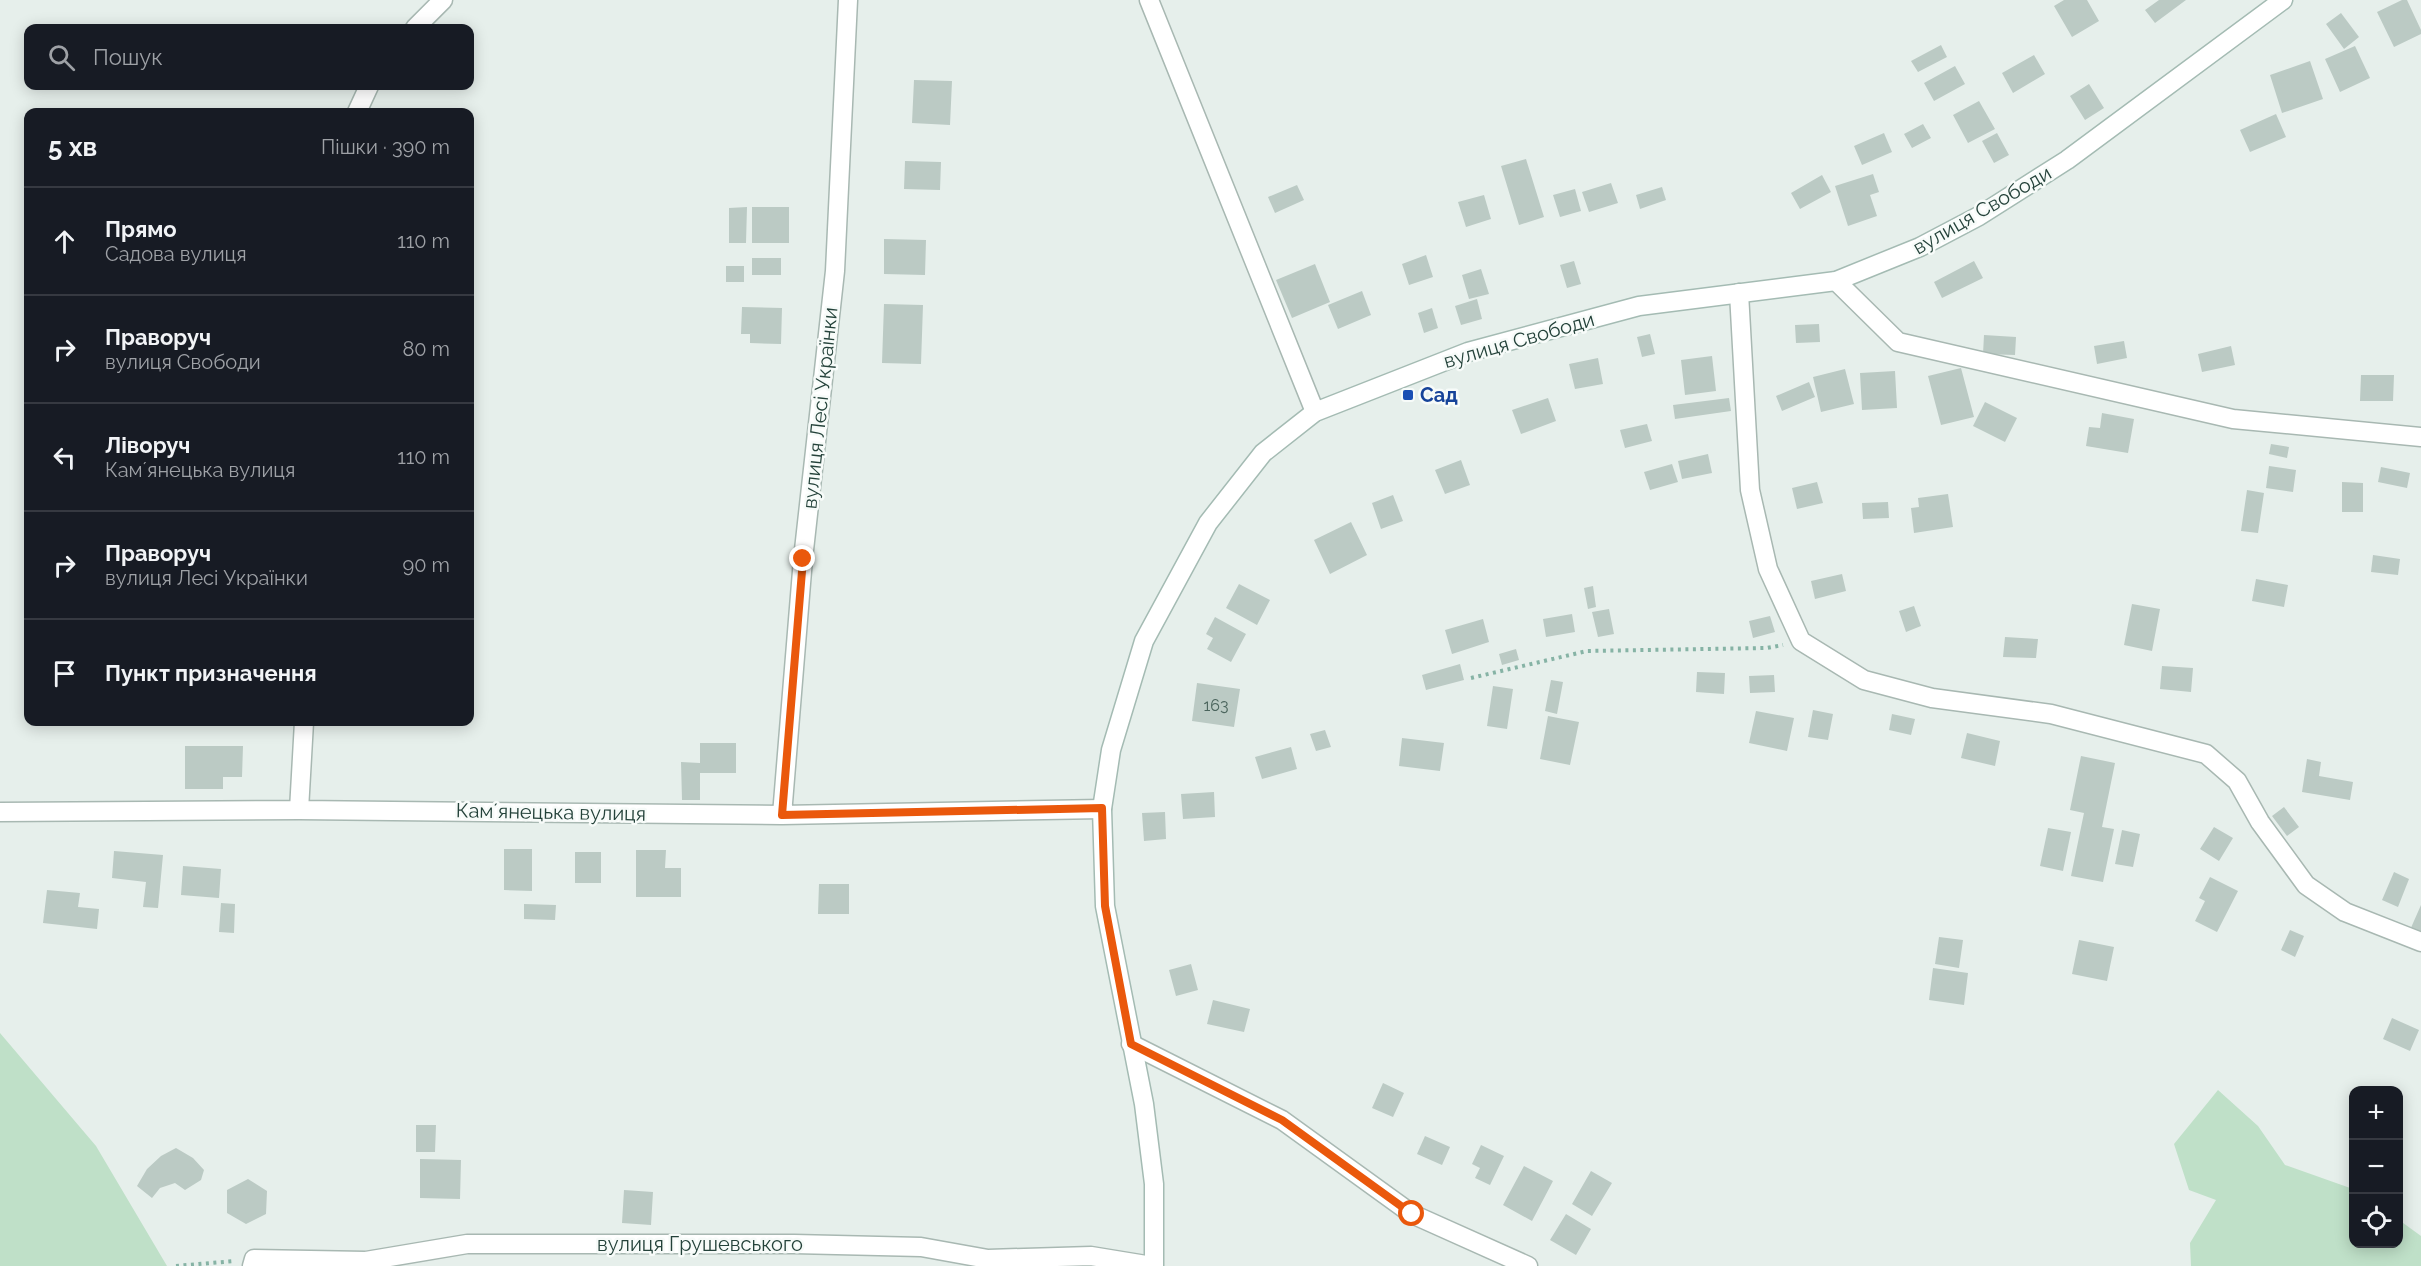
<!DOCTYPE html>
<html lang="uk">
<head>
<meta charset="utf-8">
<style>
	:root { --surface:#171b24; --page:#20242c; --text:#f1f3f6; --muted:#9ea1a6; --line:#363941 }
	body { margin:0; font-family:Raleway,sans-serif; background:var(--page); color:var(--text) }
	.controls { position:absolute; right:18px; bottom:18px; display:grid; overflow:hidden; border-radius:12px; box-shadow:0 3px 15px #0003 }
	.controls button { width:54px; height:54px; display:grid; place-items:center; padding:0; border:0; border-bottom:2px solid var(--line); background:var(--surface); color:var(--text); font:30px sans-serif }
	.stop { position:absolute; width:18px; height:18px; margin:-14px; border:4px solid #ea580c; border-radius:50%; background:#fff }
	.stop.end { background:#ea580c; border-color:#fff; box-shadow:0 2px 6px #0008 }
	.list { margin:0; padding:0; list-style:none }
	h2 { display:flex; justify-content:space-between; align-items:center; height:78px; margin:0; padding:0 24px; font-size:26px }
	h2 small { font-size:20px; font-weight:400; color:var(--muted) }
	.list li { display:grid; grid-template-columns:39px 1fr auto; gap:18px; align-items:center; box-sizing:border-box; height:108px; padding:0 24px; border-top:2px solid var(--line) }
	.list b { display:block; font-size:22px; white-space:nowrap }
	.list p { margin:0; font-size:20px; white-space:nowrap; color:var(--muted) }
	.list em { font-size:20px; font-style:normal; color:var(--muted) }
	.icon { flex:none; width:33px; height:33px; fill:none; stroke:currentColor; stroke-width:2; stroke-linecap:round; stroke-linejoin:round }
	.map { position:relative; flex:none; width:2421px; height:1266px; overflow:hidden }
	.search { position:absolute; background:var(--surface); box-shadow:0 3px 15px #0003; left:24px; top:24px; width:450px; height:66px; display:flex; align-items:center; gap:15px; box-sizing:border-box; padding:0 21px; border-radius:12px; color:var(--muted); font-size:22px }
	.panel { position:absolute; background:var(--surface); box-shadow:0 3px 15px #0003; left:24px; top:108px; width:450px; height:618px; border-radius:12px }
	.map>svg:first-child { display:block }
</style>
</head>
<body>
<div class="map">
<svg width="2421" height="1266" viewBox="0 0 2421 1266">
	<rect width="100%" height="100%" fill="#e6efeb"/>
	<path fill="#bfe0c8" d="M0,1033L96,1146L167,1266H0Z
		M2218,1090L2258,1126L2285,1165L2353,1189L2354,1244H2398L2399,1220L2421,1236V1266H2191L2190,1243L2216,1200L2189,1190L2174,1144Z"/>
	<path fill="#bbcac4" d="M2064,0H2087L2099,21L2072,37L2054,6Z
		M2159,0H2186L2155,23L2145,10Z
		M2402,0H2407L2421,30V34L2394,47L2377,12Z
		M2341,13L2359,37L2344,49L2326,24Z
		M1941,45L1947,57L1918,72L1911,61Z
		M2355,46L2370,78L2340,92L2325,59Z
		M2034,55L2045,74L2013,93L2002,73Z
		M2310,61L2323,99L2282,113L2270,75Z
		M1955,66L1965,84L1934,101L1924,83Z
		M914,80L952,81L950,125L912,123Z
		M2089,84L2104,108L2085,120L2070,96Z
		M1979,101L1995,129L1968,143L1953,115Z
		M2276,114L2286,137L2250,152L2240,130Z
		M1923,124L1931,138L1912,148L1904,134Z
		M1884,133L1892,152L1862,165L1854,146Z
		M1997,133L2009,155L1994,163L1982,141Z
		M1526,159L1544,217L1519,225L1501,166Z
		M905,161L941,162L940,190L904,189Z
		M1873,174L1879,192L1870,195L1877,216L1848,226L1835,186Z
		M1822,175L1831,192L1800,209L1791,193Z
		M1611,183L1618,203L1589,212L1582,192Z
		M1297,185L1304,200L1275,213L1268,197Z
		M1662,187L1666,200L1640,209L1636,195Z
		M1575,189L1581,211L1560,217L1553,195Z
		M1484,195L1491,219L1466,227L1458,202Z
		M747,207L746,243H729V208Z
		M752,207H789V243H752Z
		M884,239L926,240L925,275L884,274Z
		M1426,255L1433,277L1409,285L1402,264Z
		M752,258H781V275H752Z
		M1574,261L1581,284L1567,288L1560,265Z
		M1974,261L1983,278L1942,298L1934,282Z
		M1315,264L1330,302L1292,318L1276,280Z
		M726,266H744V282H726Z
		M1481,269L1489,294L1469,299L1462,275Z
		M1362,291L1371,315L1338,329L1328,305Z
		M1477,299L1482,319L1461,325L1455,306Z
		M884,304L923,305L921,364L882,363Z
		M742,307L782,308L781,344L750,343V334H741Z
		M1432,308L1438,328L1424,333L1418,313Z
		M1819,324L1820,342L1796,343L1795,325Z
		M1650,334L1655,354L1642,357L1637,337Z
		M1984,335L2016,337L2015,355L1983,354Z
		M2124,341L2127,358L2097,364L2094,346Z
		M2231,346L2235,365L2202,372L2198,354Z
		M1712,356L1716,391L1685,395L1681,360Z
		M1598,358L1603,384L1575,389L1569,364Z
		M1961,368L1974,417L1941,425L1928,376Z
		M1845,369L1854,404L1821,412L1813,377Z
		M1895,371L1897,408L1862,410L1860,373Z
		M2361,375H2394L2393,401H2360Z
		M1809,382L1815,397L1782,411L1776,396Z
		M1548,398L1556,421L1521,434L1512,410Z
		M1729,398L1731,411L1675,419L1673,405Z
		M1985,402L2017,418L2005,442L1973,426Z
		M2102,413L2134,419L2128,453L2086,446L2089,427L2100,428Z
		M1647,424L1652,441L1625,448L1620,430Z
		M2271,444L2289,447L2287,458L2269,454Z
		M1708,454L1712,473L1682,479L1678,461Z
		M1461,460L1470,485L1445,494L1435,470Z
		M1672,464L1678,482L1650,490L1644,472Z
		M2269,466L2296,470L2293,492L2266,488Z
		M2381,467L2410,473L2407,488L2378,482Z
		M1817,482L1823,503L1797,509L1792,488Z
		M2342,482L2363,483V512H2342Z
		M2247,490L2264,493L2258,533L2241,531Z
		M1948,494L1953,527L1914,533L1911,508L1919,507L1918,498Z
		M1393,495L1403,521L1381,529L1372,503Z
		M1888,502L1889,518L1863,519L1862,503Z
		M1351,522L1367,555L1330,574L1314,540Z
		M2373,555L2400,559L2398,575L2371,572Z
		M1842,574L1846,591L1815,599L1811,581Z
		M2256,579L2288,585L2284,607L2252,601Z
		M1239,584L1270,600L1257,625L1226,608Z
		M1593,586L1596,607L1588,609L1584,588Z
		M2132,604L2160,609L2152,651L2124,645Z
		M1914,606L1921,626L1906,632L1899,611Z
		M1609,609L1614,634L1598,637L1592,612Z
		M1572,614L1575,632L1546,637L1543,619Z
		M1770,616L1775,632L1753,638L1749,621Z
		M1215,617L1246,634L1231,662L1207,649L1213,638L1206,634Z
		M1483,619L1489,642L1452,654L1445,630Z
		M2005,637L2038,639L2036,658L2003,657Z
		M1516,649L1519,660L1502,665L1499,654Z
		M1460,664L1464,680L1426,690L1422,675Z
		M2162,666L2193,668L2191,692L2160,689Z
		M1697,672L1725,673L1724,694L1696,692Z
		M1774,675L1775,692L1750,693L1749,676Z
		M1551,680L1563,682L1557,714L1545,711Z
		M1197,683L1240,689L1234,727L1192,721Z
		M1493,686L1513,689L1507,729L1487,726Z
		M1813,710L1833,714L1828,740L1808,737Z
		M1756,711L1794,718L1787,751L1749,743Z
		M1892,714L1915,719L1911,735L1889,730Z
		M1548,716L1579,722L1570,765L1540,759Z
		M1325,730L1331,747L1316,751L1310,734Z
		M1967,733L2000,741L1995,766L1961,758Z
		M1402,738L1444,743L1440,771L1399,766Z
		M700,743H736V773H700V800H682L681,762L700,763Z
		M185,746H243L242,777H223V789H185Z
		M1291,747L1297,769L1262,779L1255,757Z
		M2081,756L2115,763L2102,827L2114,829L2103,882L2071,876L2084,813L2070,810Z
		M2307,759L2321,762L2319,776L2353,782L2350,800L2302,792Z
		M1214,792L1215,817L1183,819L1181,794Z
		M2284,807L2299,827L2287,836L2272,816Z
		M1165,812L1166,839L1144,841L1142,813Z
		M2214,827L2233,838L2219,861L2200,849Z
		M2048,828L2071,832L2063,871L2040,866Z
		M2122,830L2140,834L2133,867L2115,864Z
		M504,849H532V891L504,890Z
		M636,850H666L665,868H681V897H636Z
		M114,851L163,855L158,908L143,907L146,882L112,878Z
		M575,852H601V883H575Z
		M183,866L221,869L219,898L181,895Z
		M2394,872L2409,879L2398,907L2382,900Z
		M2210,877L2238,891L2217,932L2195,921L2205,901L2199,898Z
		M819,884H849V914H818Z
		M47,890L80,893L78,907L99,909L97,929L43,923Z
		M221,903L235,904L234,933L219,932Z
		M524,904L556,905L555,920L524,919Z
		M2421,905V934L2410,930Z
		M2290,930L2304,936L2295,957L2281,950Z
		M1939,937L1963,940L1959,968L1935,964Z
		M2079,940L2114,947L2107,981L2072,974Z
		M1191,964L1198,990L1176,996L1169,970Z
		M1933,968L1968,973L1964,1005L1929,1000Z
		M1213,1000L1250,1009L1244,1032L1207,1024Z
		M2392,1018L2419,1030L2410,1051L2383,1039Z
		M1383,1083L1404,1093L1393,1117L1372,1108Z
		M416,1125H436L435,1152H416Z
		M1425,1136L1450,1147L1442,1165L1417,1154Z
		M1481,1145L1504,1156L1490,1185L1475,1178L1480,1168L1472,1164Z
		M176,1148L193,1158L204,1170L201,1180L185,1190L175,1183L160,1188L152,1198L137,1186L147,1169L161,1156Z
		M420,1159L461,1160L460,1199L420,1198Z
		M1524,1166L1553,1181L1532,1221L1503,1205Z
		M1591,1171L1612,1183L1592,1216L1572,1204Z
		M248,1179L267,1191L266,1214L246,1224L227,1213V1190Z
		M624,1190L653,1192L651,1225L622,1223Z
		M1566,1214L1591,1229L1576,1255L1550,1240Z"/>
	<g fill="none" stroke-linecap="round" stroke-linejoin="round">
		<defs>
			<path id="street" d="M1149,0L1315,412
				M415,28L443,0
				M357,112L369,86
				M1836,281L1898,342L2233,419L2421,437
				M1739,293L1750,490L1768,569L1801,641L1864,680L1932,698L2051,714L2206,754L2237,781L2260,822L2306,885L2345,912L2421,942
				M299,810L304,722
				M0,812L299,810L782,815L1102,809
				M782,815L803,559L835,271L848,0
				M1131,1044L1282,1120L1412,1214L1528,1266
				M252,1266L254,1259L366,1261L467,1244H794L921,1247L988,1259L1091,1256L1152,1266"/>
			<path id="secondary" d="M1154,1266V1184L1144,1104L1105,906L1102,809L1111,750L1144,641L1208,523L1263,453L1315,412L1468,352L1639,306L1836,281L1920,247L1979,216L2067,160L2283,0"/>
		</defs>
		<use href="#street" stroke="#a8b8b2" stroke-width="21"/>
		<use href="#secondary" stroke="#a4bbb3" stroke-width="21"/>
		<path stroke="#86b3a5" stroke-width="4" stroke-dasharray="3 4.5" stroke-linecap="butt" d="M1471,678L1587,651L1767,648L1783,645
			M176,1266L235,1261"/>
		<use href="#street" stroke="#fff" stroke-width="18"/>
		<use href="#secondary" stroke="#fff" stroke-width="18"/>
	</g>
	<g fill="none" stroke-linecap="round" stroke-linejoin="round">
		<path stroke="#ea580c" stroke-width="8" d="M803,559L782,815L1102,808L1105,906L1131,1044L1282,1120L1412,1214"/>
	</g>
	<rect fill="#1a4fb4" stroke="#f7fbf9" stroke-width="2" x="1402" y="389" width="12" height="12" rx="3"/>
	<g text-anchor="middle" stroke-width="5" stroke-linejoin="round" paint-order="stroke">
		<g font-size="16" fill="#4a645c">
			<text x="1216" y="711">163</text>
		</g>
		<g font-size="20" fill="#24423a" stroke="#f7fbf9">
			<text transform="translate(1982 210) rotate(-30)" y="7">вулиця Свободи</text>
			<text transform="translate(1519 340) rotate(-16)" y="7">вулиця Свободи</text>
			<text transform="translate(820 408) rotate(-84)" y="7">вулиця Лесі Українки</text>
			<text transform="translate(551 812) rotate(1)" y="7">Камʼянецька вулиця</text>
			<text x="700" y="1251">вулиця Грушевського</text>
		</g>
		<g font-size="20" font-weight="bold" fill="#164399" stroke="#f7fbf9" text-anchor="start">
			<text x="1420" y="402">Сад</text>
		</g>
	</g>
</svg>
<div class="controls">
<button>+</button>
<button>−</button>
<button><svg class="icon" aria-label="locate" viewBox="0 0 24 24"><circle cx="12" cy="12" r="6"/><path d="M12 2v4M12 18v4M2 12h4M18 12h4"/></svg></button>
</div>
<div class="stop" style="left:1412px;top:1214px"></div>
<div class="stop end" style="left:803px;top:559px"></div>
<div class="search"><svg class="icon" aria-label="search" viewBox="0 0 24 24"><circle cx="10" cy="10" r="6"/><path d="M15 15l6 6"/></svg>Пошук</div>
<section class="panel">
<h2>5 хв<small>Пішки · 390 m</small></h2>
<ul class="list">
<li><svg class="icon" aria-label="ahead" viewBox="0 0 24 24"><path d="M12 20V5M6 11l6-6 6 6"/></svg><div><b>Прямо</b><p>Садова вулиця</p></div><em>110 m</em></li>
<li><svg class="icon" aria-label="right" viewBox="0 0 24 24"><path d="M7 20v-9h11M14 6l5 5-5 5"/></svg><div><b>Праворуч</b><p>вулиця Свободи</p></div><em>80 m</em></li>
<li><svg class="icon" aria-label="left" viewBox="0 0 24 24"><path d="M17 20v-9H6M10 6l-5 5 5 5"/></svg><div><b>Ліворуч</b><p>Камʼянецька вулиця</p></div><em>110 m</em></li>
<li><svg class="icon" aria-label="right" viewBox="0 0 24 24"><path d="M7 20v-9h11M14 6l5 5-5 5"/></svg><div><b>Праворуч</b><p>вулиця Лесі Українки</p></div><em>90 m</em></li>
<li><svg class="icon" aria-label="arrive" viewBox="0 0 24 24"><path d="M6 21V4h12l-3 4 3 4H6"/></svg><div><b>Пункт призначення</b></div></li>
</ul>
</section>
</div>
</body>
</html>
